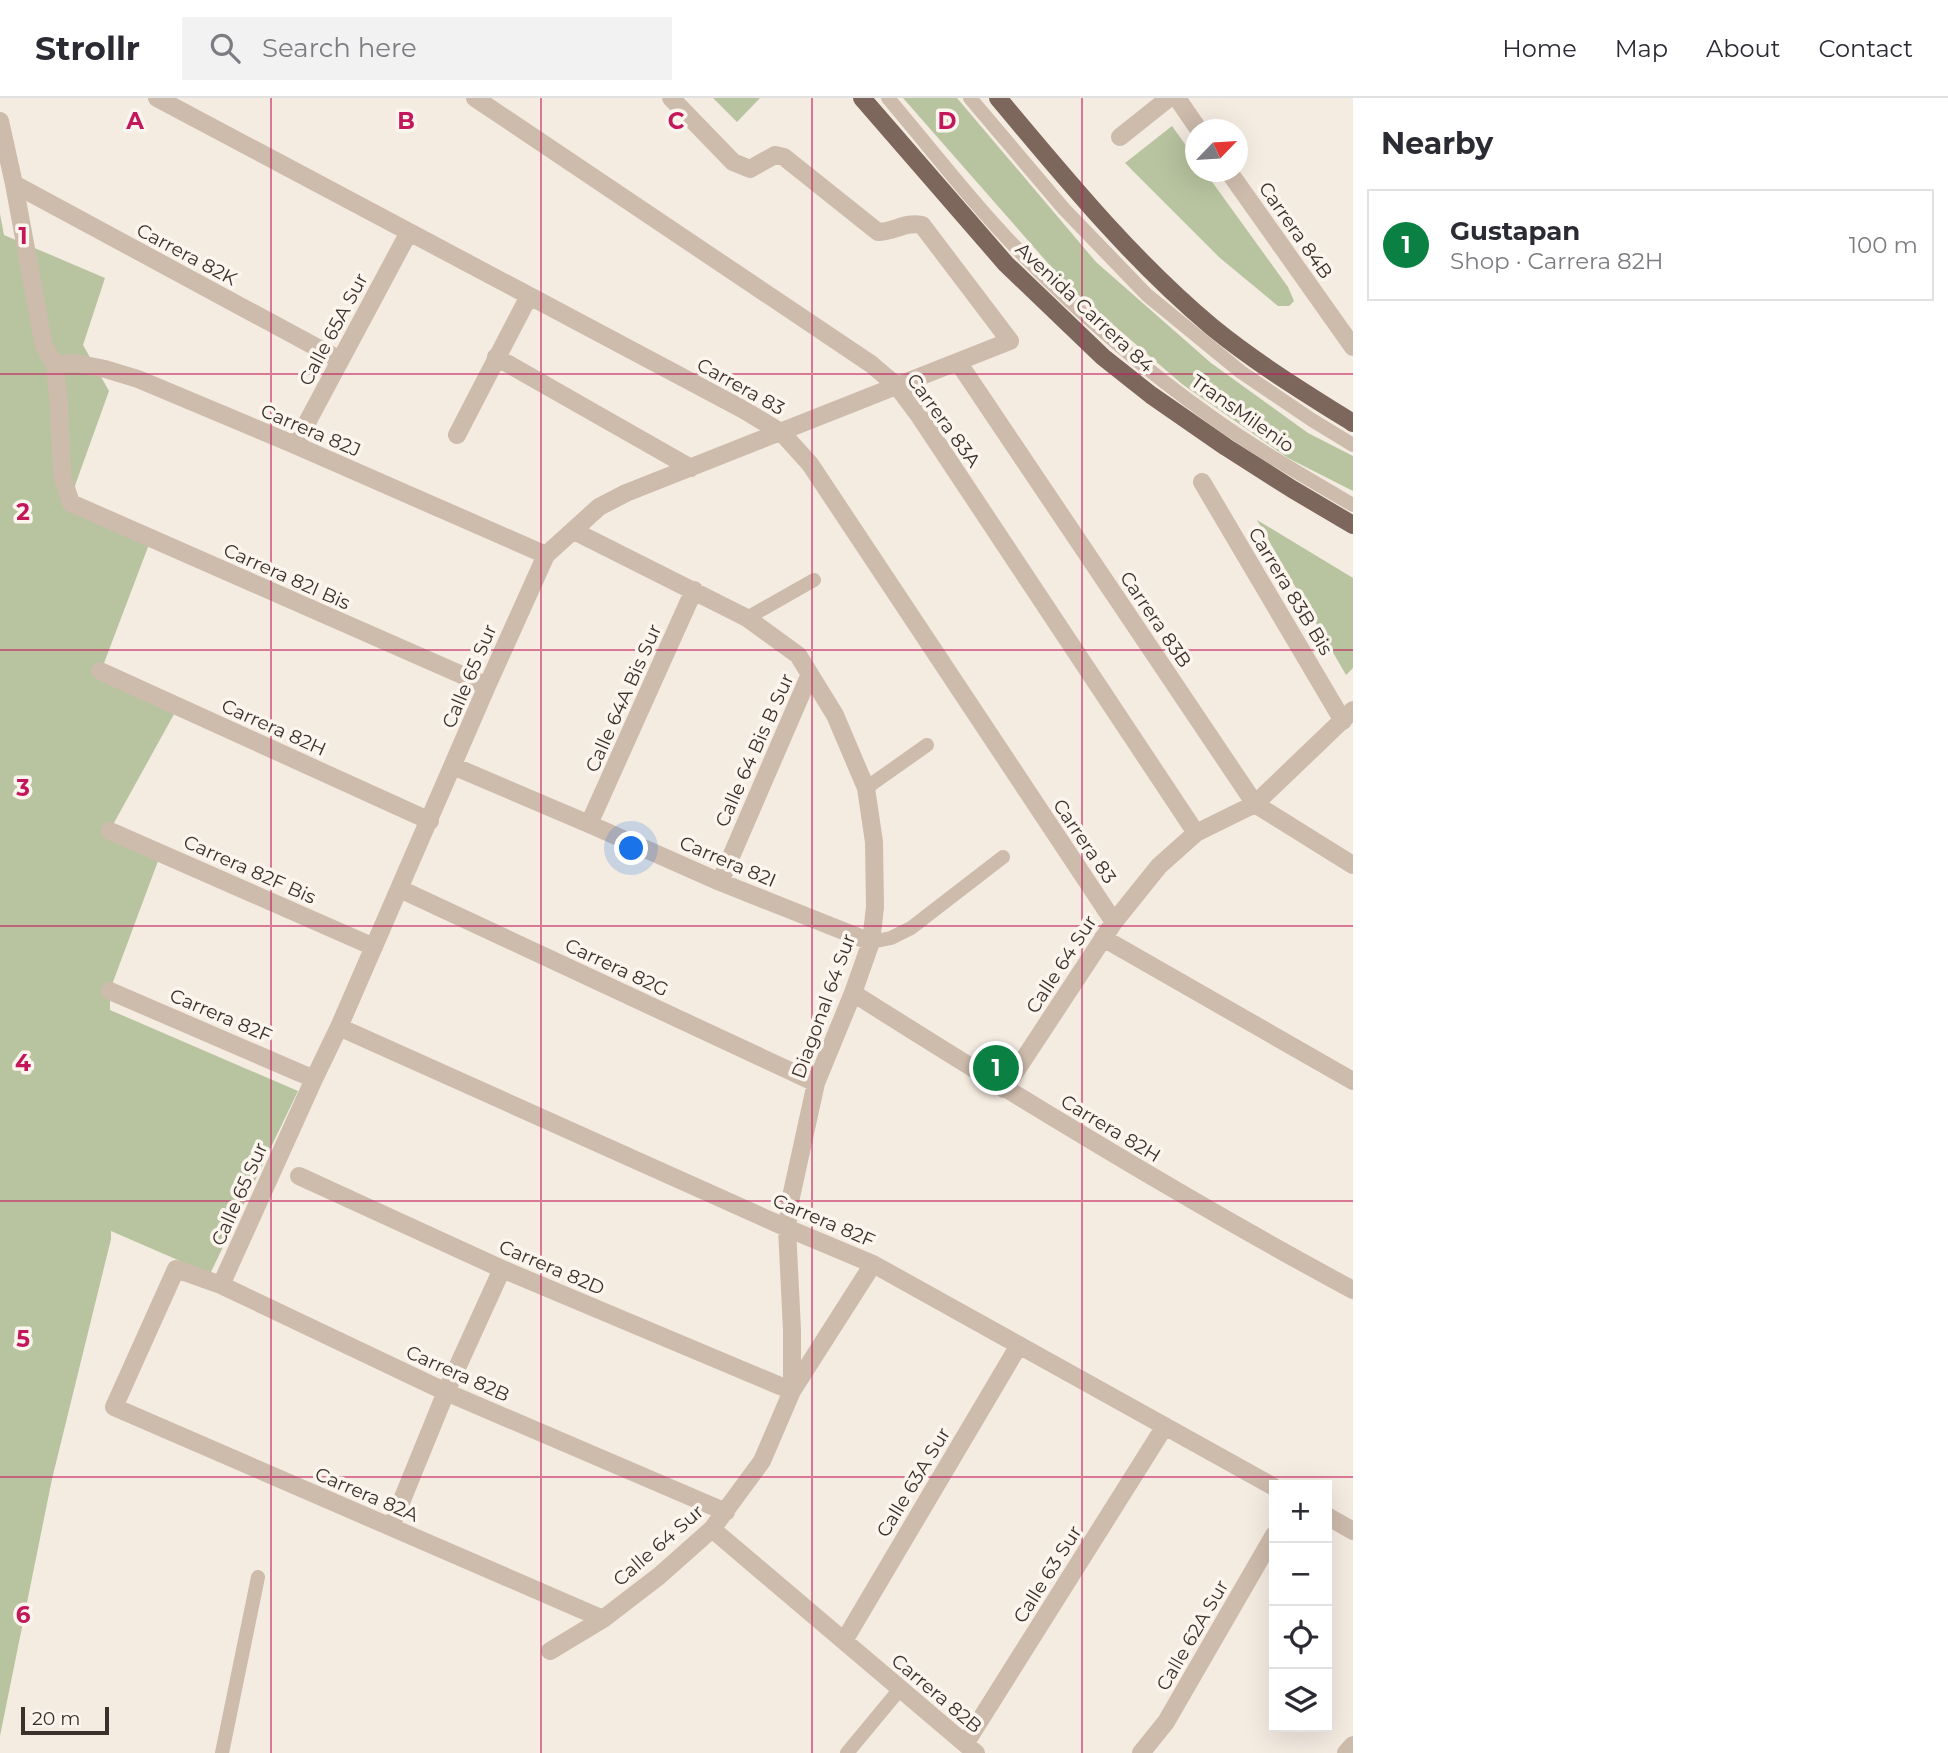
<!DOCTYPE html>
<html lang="en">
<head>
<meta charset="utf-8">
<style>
	:root { --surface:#fff; --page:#f2f2f3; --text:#2b2b33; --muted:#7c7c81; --line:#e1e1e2; --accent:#0b8043 }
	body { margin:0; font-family:Montserrat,sans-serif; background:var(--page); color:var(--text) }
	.controls { position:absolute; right:21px; bottom:21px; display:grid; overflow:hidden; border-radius:0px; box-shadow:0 7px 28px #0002 }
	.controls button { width:63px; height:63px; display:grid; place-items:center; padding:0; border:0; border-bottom:2px solid var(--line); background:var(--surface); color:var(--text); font:35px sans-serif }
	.compass { position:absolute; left:1185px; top:21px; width:63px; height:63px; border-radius:50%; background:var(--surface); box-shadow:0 7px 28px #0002; rotate:65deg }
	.scale { position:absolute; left:21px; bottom:18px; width:88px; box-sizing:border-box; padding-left:7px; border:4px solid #3b302b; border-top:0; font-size:19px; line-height:24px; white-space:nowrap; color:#3b302b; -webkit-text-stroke:5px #fbf5ee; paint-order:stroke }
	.you { position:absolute; left:632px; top:751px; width:24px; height:24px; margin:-18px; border:5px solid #fff; border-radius:50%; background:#1a73e8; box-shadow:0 0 0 10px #1a73e833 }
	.badge { display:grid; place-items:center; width:46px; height:46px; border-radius:50%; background:var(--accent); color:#fff; font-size:23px; font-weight:700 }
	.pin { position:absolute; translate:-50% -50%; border:4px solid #fff; box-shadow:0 2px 7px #0006 }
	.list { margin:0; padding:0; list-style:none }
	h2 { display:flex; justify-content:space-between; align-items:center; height:91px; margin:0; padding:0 28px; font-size:30px }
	h2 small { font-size:23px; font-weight:400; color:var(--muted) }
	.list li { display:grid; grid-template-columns:46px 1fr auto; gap:21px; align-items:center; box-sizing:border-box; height:112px; margin:0 14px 14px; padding:0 14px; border:2px solid var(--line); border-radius:0px }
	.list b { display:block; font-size:26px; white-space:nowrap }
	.list p { margin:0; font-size:23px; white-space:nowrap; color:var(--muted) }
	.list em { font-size:23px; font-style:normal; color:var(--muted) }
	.icon { flex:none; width:38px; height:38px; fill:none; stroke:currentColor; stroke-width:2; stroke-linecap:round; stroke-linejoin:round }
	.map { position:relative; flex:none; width:1353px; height:1655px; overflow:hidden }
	header { display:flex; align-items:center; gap:42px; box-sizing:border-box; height:98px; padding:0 35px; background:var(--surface); border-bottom:2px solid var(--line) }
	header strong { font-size:33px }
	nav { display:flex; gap:38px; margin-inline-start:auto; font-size:24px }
	.search { width:490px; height:63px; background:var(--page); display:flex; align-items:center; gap:18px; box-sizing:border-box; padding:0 24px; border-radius:0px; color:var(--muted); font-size:26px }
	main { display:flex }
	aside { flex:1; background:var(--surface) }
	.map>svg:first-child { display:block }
</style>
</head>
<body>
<header>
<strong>Strollr</strong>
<div class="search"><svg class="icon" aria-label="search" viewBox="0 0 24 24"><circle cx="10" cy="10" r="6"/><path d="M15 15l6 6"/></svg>Search here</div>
<nav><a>Home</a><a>Map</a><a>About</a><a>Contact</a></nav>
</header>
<main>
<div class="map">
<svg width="1353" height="1655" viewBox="0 0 1353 1655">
	<rect width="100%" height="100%" fill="#f4ebe1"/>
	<path fill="#b8c4a0" d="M713,0H760L737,24Z
		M903,0H957L1096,164L1211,265L1308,335L1353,358V393L1288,360L1182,286L1068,188Z
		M1172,28L1195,60L1196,74H1205L1288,189L1294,203L1289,208H1278L1220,160L1125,65Z
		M0,116L4,137L105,180L83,247L109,293L68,407L151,441L101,573L178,609L110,732L161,755L110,892V912L298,993L210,1176L111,1133V1141L52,1381L0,1638Z
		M1257,422L1353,480V570L1346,577Z"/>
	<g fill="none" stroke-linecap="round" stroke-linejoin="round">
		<path stroke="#cdbbac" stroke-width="14" d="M888,0C932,52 975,108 1023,157C1081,217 1145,272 1213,320C1258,352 1305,379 1353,407
			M970,0L1064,111L1147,197L1241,274L1312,322L1353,347
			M747,520L814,482
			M866,690L927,647
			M871,844L891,840L911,830L1003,759
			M222,1655L258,1479
			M847,1655L900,1591"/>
		<path stroke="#cdbbac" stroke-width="18" d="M157,0L744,312L782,335L810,366L1114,824
			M475,0L871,266L897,288L918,316L1196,735
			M1177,0L1199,32
			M0,23L14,86L44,248L55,267L59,308L62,378L71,405L487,588
			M1120,39L1169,0
			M1229,74L1353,249
			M14,86L340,262
			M496,259L691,370
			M958,264L1255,706L1353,767
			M55,267L75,265L105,271L138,281L295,347L546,457
			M457,337L529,198
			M295,347L409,134
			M1202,384L1343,623
			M100,573L430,723
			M453,668L589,726L720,784L871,844
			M589,726L694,492
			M110,733L374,849
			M720,784L810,576
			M400,791L816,985
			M1103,840L1353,983
			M110,893L314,981
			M853,895C1017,999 1182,1100 1353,1192
			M339,929L787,1130L873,1166L1274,1389
			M1004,991L1114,824L1159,768L1196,735L1255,706L1353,612
			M299,1078L502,1171L792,1293V1232L787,1130L791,1099L816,985L853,895L871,844L875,809L874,744L866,690L835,617L798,557L747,520L574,433
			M221,1187L314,981L339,929L487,588L546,457L599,409L626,395L1010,243L922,127C906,123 894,134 878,134L784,59L775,57L750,71L733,64L671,0
			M1327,1418L1353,1433
			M391,1429L446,1294L502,1171
			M712,1431L976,1655
			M603,1521L114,1309L176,1171L221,1187L446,1294L726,1414
			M844,1543L1019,1247
			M550,1553L603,1521L659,1478L712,1431L762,1363L792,1293L873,1166
			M965,1646L1165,1328
			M1141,1655L1166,1624L1274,1437"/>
		<path stroke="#cdbbac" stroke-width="18" d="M1346,1655L1353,1647"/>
		<path stroke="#7d675c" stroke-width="18" d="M862,0L1006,166L1103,259L1151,297L1226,349L1292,391L1353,427
			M998,0C1065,80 1132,162 1212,229C1256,265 1305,295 1353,325"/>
	</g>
	<path fill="none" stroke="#c2185b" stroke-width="2" stroke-opacity="0.55" d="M271,0V1655M541,0V1655M812,0V1655M1082,0V1655M0,276H1353M0,552H1353M0,828H1353M0,1103H1353M0,1379H1353"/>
	<g text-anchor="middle" stroke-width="7" stroke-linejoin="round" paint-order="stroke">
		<g font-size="19" fill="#3b302b" stroke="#fbf5ee">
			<text transform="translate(1296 132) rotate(55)" y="7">Carrera 84B</text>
			<text transform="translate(187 156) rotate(28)" y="7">Carrera 82K</text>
			<text transform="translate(1085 209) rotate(43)" y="7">Avenida Carrera 84</text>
			<text transform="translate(333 231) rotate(-62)" y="7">Calle 65A Sur</text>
			<text transform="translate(741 288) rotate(29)" y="7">Carrera 83</text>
			<text transform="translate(1243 315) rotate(35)" y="7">TransMilenio</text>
			<text transform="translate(944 322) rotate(54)" y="7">Carrera 83A</text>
			<text transform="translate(311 332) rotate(23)" y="7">Carrera 82J</text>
			<text transform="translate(287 478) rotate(24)" y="7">Carrera 82I Bis</text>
			<text transform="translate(1291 493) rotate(59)" y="7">Carrera 83B Bis</text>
			<text transform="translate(1156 521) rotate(56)" y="7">Carrera 83B</text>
			<text transform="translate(469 578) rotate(-67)" y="7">Calle 65 Sur</text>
			<text transform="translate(623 600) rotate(-66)" y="7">Calle 64A Bis Sur</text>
			<text transform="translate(274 629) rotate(24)" y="7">Carrera 82H</text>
			<text transform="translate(754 652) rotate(-66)" y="7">Calle 64 Bis B Sur</text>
			<text transform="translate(1085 743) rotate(56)" y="7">Carrera 83</text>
			<text transform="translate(728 763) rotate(23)" y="7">Carrera 82I</text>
			<text transform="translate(250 771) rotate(24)" y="7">Carrera 82F Bis</text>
			<text transform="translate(1061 866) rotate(-57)" y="7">Calle 64 Sur</text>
			<text transform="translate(617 869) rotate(25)" y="7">Carrera 82G</text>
			<text transform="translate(823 908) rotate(-70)" y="7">Diagonal 64 Sur</text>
			<text transform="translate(221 917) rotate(23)" y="7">Carrera 82F</text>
			<text transform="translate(1111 1030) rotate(31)" y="7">Carrera 82H</text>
			<text transform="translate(239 1096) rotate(-66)" y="7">Calle 65 Sur</text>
			<text transform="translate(824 1122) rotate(23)" y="7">Carrera 82F</text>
			<text transform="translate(552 1169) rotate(23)" y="7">Carrera 82D</text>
			<text transform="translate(458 1275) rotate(24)" y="7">Carrera 82B</text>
			<text transform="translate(913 1384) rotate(-59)" y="7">Calle 63A Sur</text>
			<text transform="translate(367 1396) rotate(23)" y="7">Carrera 82A</text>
			<text transform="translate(658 1447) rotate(-41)" y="7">Calle 64 Sur</text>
			<text transform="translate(1047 1476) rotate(-58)" y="7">Calle 63 Sur</text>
			<text transform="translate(1192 1537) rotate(-60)" y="7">Calle 62A Sur</text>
			<text transform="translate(937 1595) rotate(40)" y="7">Carrera 82B</text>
		</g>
	</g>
	<g font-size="23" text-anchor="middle" font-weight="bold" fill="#c2185b" stroke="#fbf5ee" stroke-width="7" stroke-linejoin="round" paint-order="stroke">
		<text x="135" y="31">A</text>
		<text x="406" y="31">B</text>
		<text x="676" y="31">C</text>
		<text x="947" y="31">D</text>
		<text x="23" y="146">1</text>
		<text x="23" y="422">2</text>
		<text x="23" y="698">3</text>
		<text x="23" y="973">4</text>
		<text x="23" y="1249">5</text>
		<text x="23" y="1525">6</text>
	</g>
</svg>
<div class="controls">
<button>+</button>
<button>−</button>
<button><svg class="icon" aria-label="locate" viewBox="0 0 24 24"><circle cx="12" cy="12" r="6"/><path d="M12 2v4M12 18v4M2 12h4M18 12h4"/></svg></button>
<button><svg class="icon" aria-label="layers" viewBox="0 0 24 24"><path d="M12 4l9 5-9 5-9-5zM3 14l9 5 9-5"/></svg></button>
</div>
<svg class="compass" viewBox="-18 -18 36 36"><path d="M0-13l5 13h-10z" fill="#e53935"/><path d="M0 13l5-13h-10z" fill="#7c7c81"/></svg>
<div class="scale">20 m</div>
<div class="you"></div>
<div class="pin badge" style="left:996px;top:970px">1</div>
</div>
<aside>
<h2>Nearby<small></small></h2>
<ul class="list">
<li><span class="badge">1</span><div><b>Gustapan</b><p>Shop · Carrera 82H</p></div><em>100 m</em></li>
</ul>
</aside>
</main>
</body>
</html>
